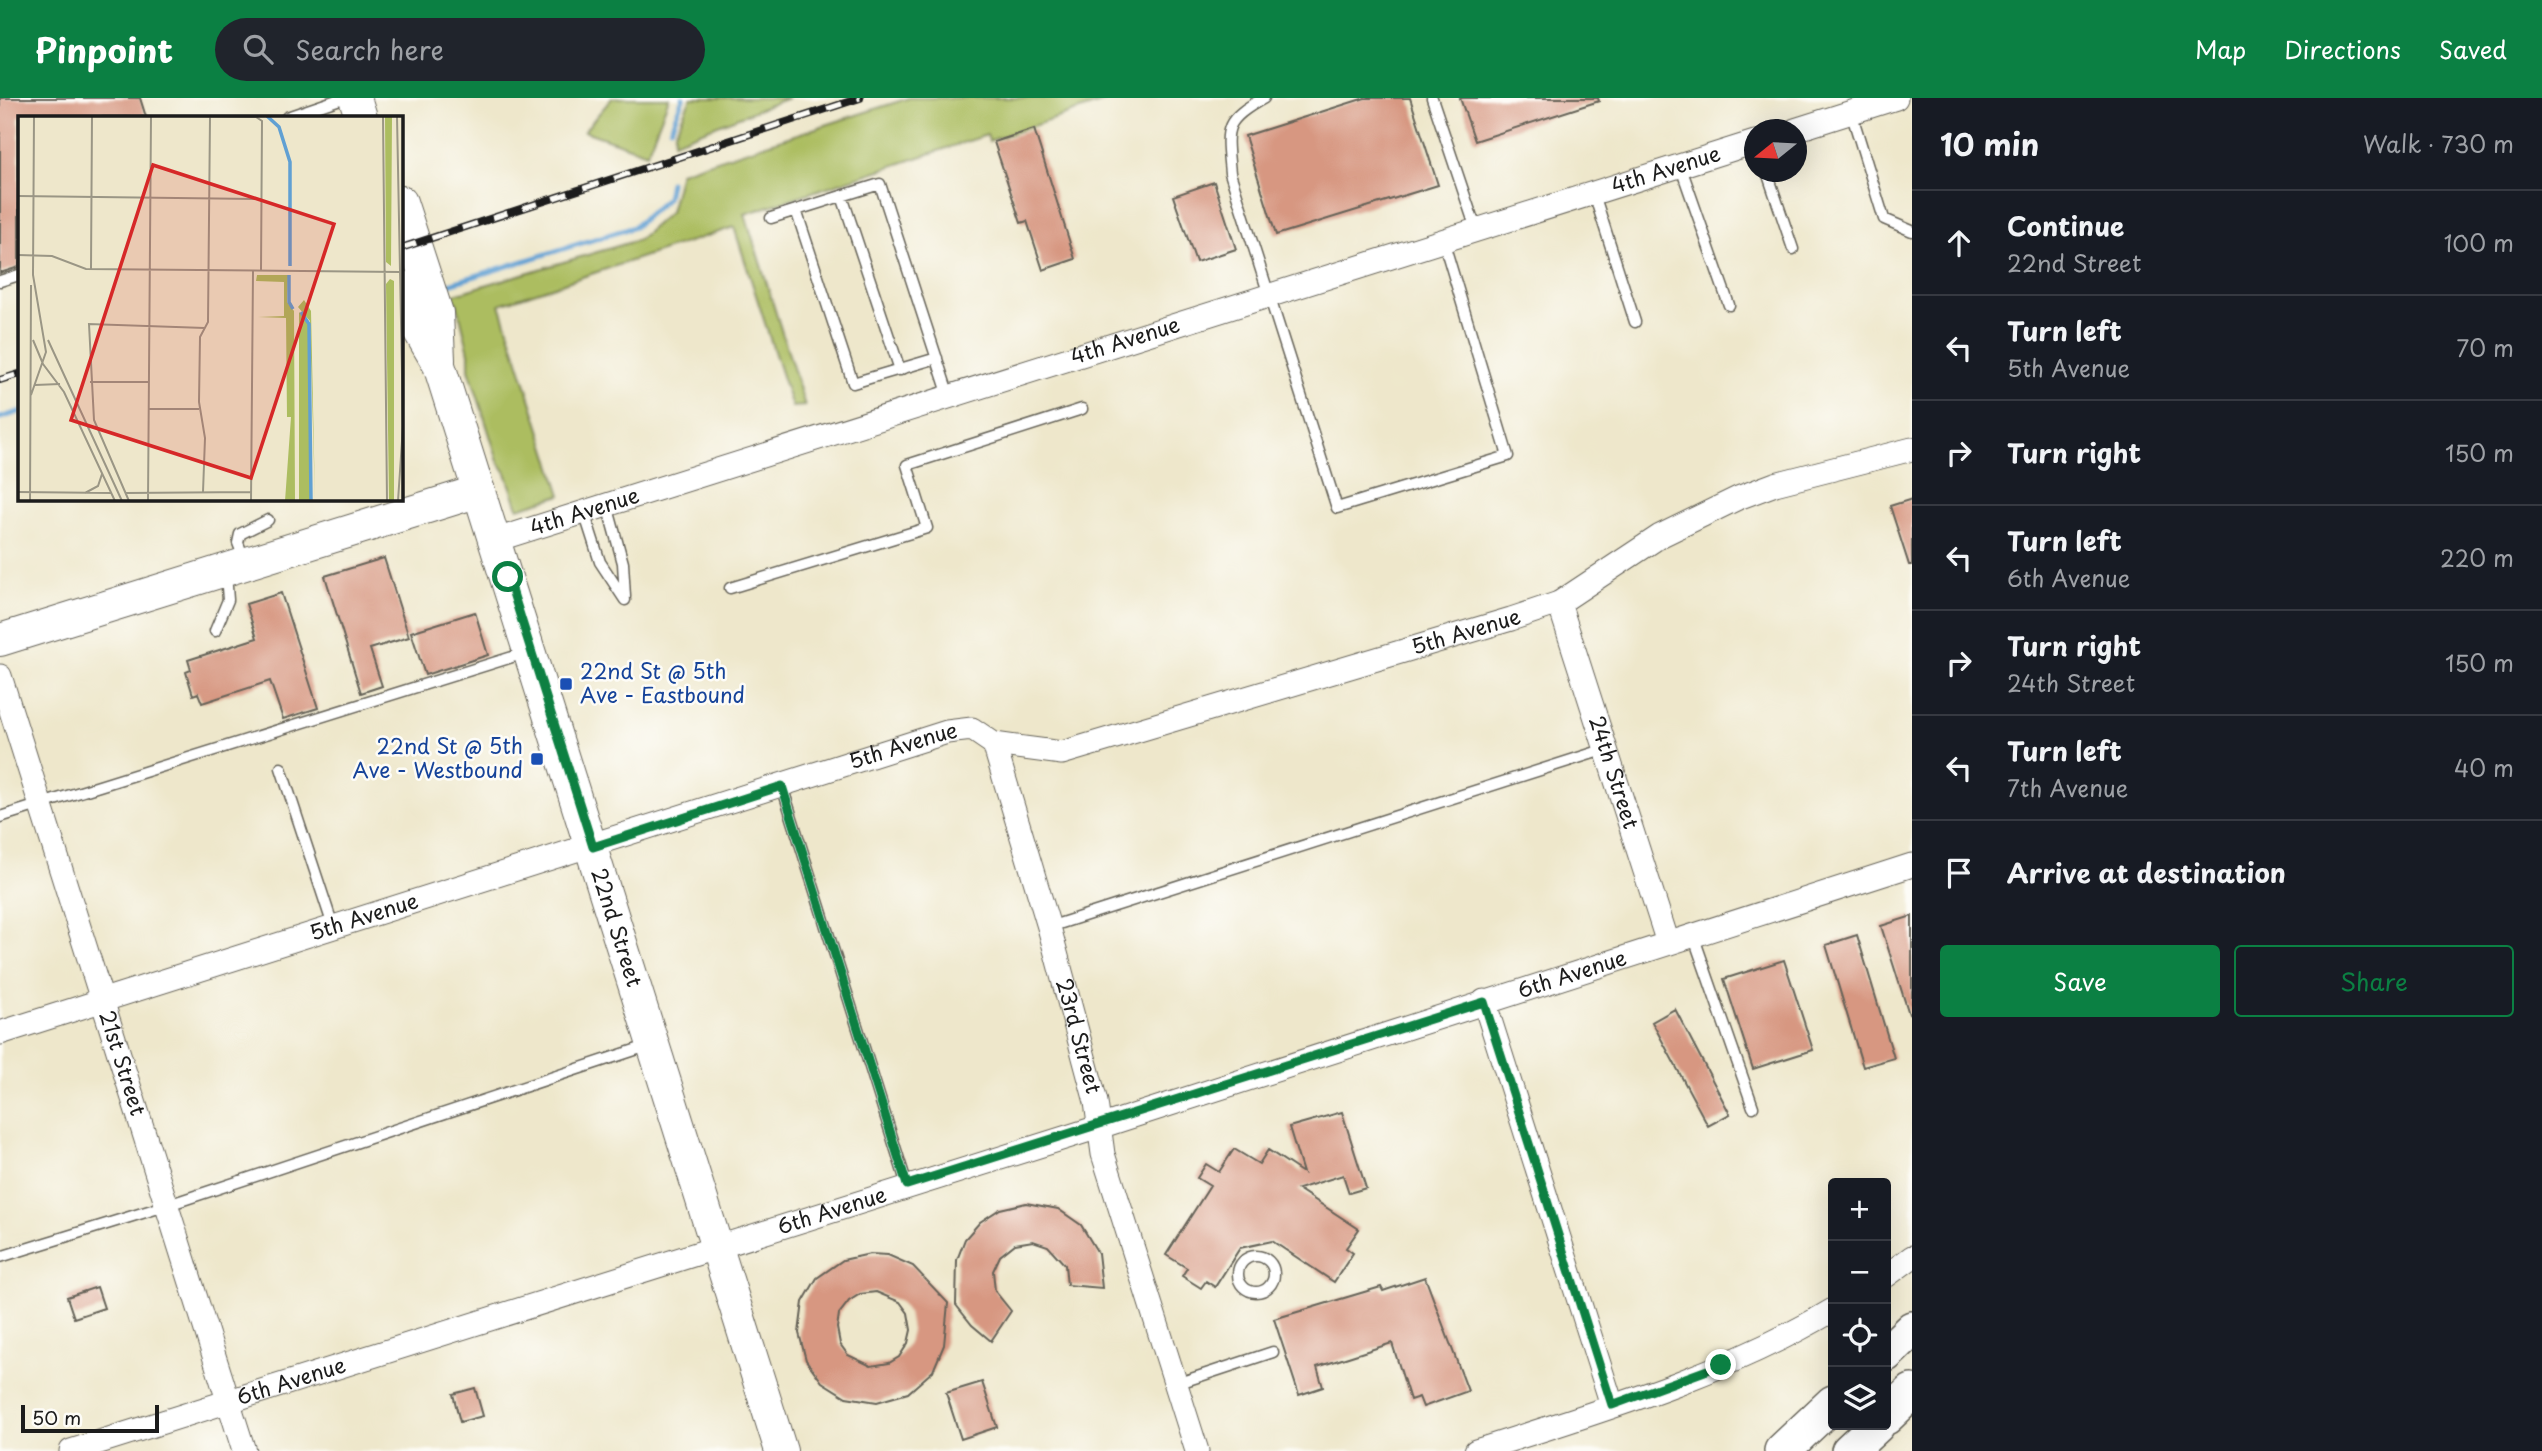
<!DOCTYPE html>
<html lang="en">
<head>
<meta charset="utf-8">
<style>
	:root { --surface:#171b24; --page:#20242c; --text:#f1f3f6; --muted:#9ea1a6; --line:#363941; --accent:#0b8043 }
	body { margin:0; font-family:"Playpen Sans",sans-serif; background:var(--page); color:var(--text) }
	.controls { position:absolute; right:21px; bottom:21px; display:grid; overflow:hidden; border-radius:7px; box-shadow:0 7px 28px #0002 }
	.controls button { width:63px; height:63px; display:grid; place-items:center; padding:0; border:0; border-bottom:2px solid var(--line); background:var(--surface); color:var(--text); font:35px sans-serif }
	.compass { position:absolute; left:1744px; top:21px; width:63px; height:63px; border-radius:50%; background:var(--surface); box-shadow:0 7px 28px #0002; rotate:252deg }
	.scale { position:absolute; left:21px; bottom:18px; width:138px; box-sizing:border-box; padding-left:7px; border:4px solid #1c1c1c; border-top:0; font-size:19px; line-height:24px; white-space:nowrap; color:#1c1c1c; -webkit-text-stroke:5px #fdfcf7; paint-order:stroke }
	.stop { position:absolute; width:21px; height:21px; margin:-16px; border:5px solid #0b8043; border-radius:50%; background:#fff }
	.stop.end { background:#0b8043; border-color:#fff; box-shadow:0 2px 7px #0008 }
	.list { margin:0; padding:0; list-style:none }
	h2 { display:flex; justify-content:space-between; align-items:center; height:91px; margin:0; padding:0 28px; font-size:30px }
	h2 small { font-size:23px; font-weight:400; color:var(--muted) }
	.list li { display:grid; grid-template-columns:46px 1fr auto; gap:21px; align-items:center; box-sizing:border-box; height:105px; padding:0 28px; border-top:2px solid var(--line) }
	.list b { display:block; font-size:26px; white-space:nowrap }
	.list p { margin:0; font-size:23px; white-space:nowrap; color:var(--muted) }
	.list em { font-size:23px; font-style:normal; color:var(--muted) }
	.actions { display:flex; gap:14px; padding:21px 28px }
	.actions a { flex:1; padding:16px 0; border:2px solid var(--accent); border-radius:7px; text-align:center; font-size:24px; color:var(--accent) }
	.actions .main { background:var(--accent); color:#fff }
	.icon { flex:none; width:38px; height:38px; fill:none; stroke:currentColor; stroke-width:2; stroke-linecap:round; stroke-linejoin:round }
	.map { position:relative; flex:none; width:1912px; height:1353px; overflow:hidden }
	header { display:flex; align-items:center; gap:42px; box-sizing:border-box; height:98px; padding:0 35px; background:var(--accent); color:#fff }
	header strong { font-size:33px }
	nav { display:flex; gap:38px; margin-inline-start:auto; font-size:24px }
	.search { width:490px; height:63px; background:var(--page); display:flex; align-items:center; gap:18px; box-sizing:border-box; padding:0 24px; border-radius:38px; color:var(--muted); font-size:26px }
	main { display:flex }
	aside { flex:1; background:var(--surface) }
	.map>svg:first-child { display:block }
</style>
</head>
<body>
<header>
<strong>Pinpoint</strong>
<div class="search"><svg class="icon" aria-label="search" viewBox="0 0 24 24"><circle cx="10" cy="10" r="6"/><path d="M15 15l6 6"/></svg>Search here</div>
<nav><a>Map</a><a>Directions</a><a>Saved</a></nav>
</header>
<main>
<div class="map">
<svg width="1912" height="1353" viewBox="0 0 1912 1353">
	<rect width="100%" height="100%" fill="#fdfcf7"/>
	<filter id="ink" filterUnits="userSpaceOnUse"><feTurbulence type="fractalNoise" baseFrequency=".0143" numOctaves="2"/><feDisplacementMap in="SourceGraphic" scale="14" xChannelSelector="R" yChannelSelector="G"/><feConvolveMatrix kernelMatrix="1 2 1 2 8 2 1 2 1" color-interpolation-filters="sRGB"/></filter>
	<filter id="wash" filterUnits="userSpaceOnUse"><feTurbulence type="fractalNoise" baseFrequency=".00686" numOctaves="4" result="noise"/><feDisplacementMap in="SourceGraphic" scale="28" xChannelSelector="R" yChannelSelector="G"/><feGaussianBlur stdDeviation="1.57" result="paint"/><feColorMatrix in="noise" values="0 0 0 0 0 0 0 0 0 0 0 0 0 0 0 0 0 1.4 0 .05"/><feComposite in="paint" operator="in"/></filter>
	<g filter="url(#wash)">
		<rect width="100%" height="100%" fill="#eee7cb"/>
		<path fill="#acbd60" stroke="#646c3e" stroke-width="2" d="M612,0H669L647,55L584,33Z
			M691,0H788L674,44L675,34Z
			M909,0H1115L989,43L987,37L745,116L805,308L792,309L734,129L500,206L561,397L518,410L506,375L498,363L469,271V255L457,205L448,198L638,142L670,114L680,74Z"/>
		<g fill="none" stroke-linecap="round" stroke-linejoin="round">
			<path stroke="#60a0d3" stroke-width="5" d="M671,30L683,0
				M446,187L634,129L667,100L670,84
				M0,320L19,314"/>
		</g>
		<g id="blocks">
			<path fill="#d79781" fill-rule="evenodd" d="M0,0H140L146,19H19V169L0,175Z
				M1365,0H1410L1438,87L1276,137L1245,38Z
				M1460,0H1598L1599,3L1475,43Z
				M1034,31L1075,161L1043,172L1027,123L1021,125L994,44Z
				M1214,84L1236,151L1196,164L1173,98Z
				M1912,401V467H1909L1890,408Z
				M384,460L409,539L370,551L382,588L361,595L325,478Z
				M281,495L318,610L283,621L270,583L202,605L198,595L193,597L186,574L191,572L188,562L257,540L246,506Z
				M475,514L488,557L425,577L411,534Z
				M1912,818V915L1909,916L1881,828Z
				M1857,837L1894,960L1863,969L1826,847Z
				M1784,862L1813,952L1753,971L1724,881Z
				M1675,911L1730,1016L1708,1028L1652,924Z
				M1342,1014L1366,1090L1349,1095L1343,1077L1298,1091L1359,1131L1346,1150L1353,1155L1334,1184L1272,1143L1240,1150L1215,1189L1206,1183L1201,1190L1182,1178L1187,1170L1166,1157L1210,1088L1197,1080L1206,1066L1219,1074L1234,1051L1259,1066L1268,1052L1303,1075L1289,1029Z
				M1026,1105L1058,1111L1081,1127L1098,1155L1102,1190L1067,1187L1065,1167L1048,1148L1033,1143L1015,1146L1000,1158L993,1173L995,1193L1011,1213L991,1243L972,1227L956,1207L957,1162L965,1141L980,1124L1000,1111Z
				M870,1156L888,1157L913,1168L948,1205L944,1247L933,1273L908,1295L877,1304L846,1299L822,1284L806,1262L799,1235L803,1204L817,1180L843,1162ZM876,1194L900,1204L908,1215L911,1232L908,1245L899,1259L889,1265L871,1268L848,1257L840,1246L837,1230L839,1216L849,1203L860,1196Z
				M1425,1179L1468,1293L1423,1309L1419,1299L1410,1302L1392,1245L1317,1269L1323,1289L1299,1297L1274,1221L1381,1189L1383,1193Z
				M97,1189L104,1210L74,1220L67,1199Z
				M982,1284L997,1329L961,1341L946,1295Z
				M475,1290L483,1318L460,1324L453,1296Z"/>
		</g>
	</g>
	<g filter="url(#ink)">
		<use href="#blocks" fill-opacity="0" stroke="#666359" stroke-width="2"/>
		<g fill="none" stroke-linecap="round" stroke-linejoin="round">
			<defs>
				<path id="lane" d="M1264,0C1222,23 1226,31 1230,75L1337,410L1508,358L1443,142
					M1432,0L1476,131
					M1851,14L1884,121L1912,133
					M287,19L343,0
					M1680,67L1729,207
					M1767,74L1793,151
					M1593,93L1635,224
					M842,98L900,272
					M796,112L853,285L937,260
					M771,120L880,86L949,298
					M0,183L19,177
					M607,407L623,465L625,499
					M584,414L600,464L625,502
					M245,463L238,445L240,436L268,422
					M730,490L927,430L907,367L1082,311
					M215,533L228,502L226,476
					M281,670L334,831
					M782,688L907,1087
					M0,719L525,555
					M1049,829L1606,651
					M1693,837L1753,1009
					M1238 1176a18 18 0 1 1 36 0a18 18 0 1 1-36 0Z
					M0,1159L165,1108L650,947
					M1176,1286L1273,1254"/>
				<g id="street">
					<path d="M1795,32L1896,0"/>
					<path id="s1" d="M496,442L1755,44"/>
					<path id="s2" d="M1559,505L1668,845"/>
					<path id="s3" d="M0,578L244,1353"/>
					<path id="s4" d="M994,646L1049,829L1096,1004L1103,1056L1197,1353"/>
					<path d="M1484,903L1612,1307"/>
					<path id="s5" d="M0,935L947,634L972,631L994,646L1062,655L1511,521L1559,505L1660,438L1738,400L1775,386L1912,351"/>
					<path d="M1886,1178L1912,1159"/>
					<path id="s6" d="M71,1353L1099,1029L1912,767"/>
					<path d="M1476,1353C1597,1314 1724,1277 1833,1212"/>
				</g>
				<g id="secondary">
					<path d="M355,0L361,19"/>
					<path d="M401,104L437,215L439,262"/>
					<path id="s7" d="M401,189L414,224L439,267L781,1353"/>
					<path d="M0,542L479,393"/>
				</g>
				<path id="primary" d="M1886,1256L1912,1231
					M1886,1319L1912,1294
					M1782,1353L1833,1305
					M1849,1353L1877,1327"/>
			</defs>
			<use href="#lane" stroke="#666359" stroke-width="13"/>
			<use href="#street" stroke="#666359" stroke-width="25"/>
			<use href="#secondary" stroke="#666359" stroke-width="34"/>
			<use href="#primary" stroke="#666359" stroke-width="38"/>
			<use href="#lane" stroke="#fff" stroke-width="10"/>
			<use href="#street" stroke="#fff" stroke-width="23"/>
			<use href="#secondary" stroke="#fff" stroke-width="32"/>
			<use href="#primary" stroke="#fff" stroke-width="35"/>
			<defs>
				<path id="rail" d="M401,150L860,0
					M0,282L19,276"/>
			</defs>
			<use href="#rail" stroke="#1c1c1c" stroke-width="8"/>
			<use href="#rail" stroke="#fdfcf7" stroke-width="5" stroke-dasharray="16" stroke-linecap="butt"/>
		</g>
	</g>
	<g fill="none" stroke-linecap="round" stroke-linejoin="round" filter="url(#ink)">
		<path stroke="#0b8043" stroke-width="9" d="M508,479L593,749L782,688L907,1087L1484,904L1612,1307L1721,1267"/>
	</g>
	<g fill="#1a4fb4" stroke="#fdfcf7" stroke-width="2.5">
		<rect x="559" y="579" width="14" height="14" rx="3.5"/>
		<rect x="530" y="654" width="14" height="14" rx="3.5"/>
	</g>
	<g text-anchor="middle" stroke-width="5" stroke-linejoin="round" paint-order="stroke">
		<g font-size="21" fill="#1c1c1c" stroke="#fdfcf7">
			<text dy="7" stroke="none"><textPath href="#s1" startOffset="1227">4th Avenue</textPath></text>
			<text dy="7" stroke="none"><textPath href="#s1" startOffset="660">4th Avenue</textPath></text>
			<text dy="7" stroke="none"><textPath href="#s1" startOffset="93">4th Avenue</textPath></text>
			<text dy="7" stroke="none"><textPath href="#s5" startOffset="1536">5th Avenue</textPath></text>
			<text dy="7" stroke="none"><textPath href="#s5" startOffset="948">5th Avenue</textPath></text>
			<text dy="7" stroke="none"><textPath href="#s2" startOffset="178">24th Street</textPath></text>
			<text dy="7" stroke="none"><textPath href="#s5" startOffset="382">5th Avenue</textPath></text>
			<text dy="7" stroke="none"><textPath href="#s7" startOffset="677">22nd Street</textPath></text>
			<text dy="7" stroke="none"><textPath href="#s6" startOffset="1575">6th Avenue</textPath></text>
			<text dy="7" stroke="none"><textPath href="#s4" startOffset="304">23rd Street</textPath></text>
			<text dy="7" stroke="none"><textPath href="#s3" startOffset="406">21st Street</textPath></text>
			<text dy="7" stroke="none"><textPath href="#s6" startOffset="798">6th Avenue</textPath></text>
			<text dy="7" stroke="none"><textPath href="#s6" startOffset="231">6th Avenue</textPath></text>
		</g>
		<g font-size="21" fill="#164399" stroke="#fdfcf7" text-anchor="start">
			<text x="580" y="581">22nd St @ 5th<tspan x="580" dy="24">Ave - Eastbound</tspan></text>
			<text x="523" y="656" text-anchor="end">22nd St @ 5th<tspan x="523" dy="24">Ave - Westbound</tspan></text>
		</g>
	</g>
	<g transform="translate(18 18)">
		<rect width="385" height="385" fill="#eee7cb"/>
		<path d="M367,0H374L373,150L368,146ZM239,159H270L269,186L276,195L277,385H267L273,301H269L268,202L240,201L266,200V166L238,165ZM372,163L376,165V385H371L368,168ZM286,184L293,195L297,385L292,205L280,191ZM281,196L291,208L292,385H281Z" fill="#acbd60"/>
		<path fill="none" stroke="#60a0d3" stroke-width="3.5" d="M249,0L261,11L272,46V150M271,159V186L275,193M283,196L291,208L293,385"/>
		<path fill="none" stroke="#9a9685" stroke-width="2" d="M169,0L238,1L244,5L243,154M365,0L369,385M379,0L385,310L380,385M0,80L243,83M0,139L34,140L68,153L382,156M73,153L74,0M15,224L25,248L46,276L97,385M30,224L104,385M72,266H131M17,269L42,268M13,279L28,236L15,159L16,0M131,293H181M0,376L94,377M185,376L187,322L181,286L182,221L190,206L192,1M67,377L80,370L84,358M108,377L233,376M12,385L13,169M111,385L76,304L71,208L187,212M130,385L133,0M233,385L235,155"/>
		<path fill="#d62828" fill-opacity="0.15" stroke="#d62828" stroke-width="3.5" d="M135,49L316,108L233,362L53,304Z"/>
		<rect width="385" height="385" fill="none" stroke="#1c1c1c" stroke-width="3.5"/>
	</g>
</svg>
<div class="controls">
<button>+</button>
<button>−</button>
<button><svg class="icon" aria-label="locate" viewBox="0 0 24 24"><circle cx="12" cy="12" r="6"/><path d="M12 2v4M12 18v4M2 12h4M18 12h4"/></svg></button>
<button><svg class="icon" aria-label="layers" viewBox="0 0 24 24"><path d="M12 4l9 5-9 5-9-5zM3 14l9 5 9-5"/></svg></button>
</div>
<svg class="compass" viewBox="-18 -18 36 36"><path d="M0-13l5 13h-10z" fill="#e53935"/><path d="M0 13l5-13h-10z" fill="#9ea1a6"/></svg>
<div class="scale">50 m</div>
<div class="stop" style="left:508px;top:479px"></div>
<div class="stop end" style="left:1721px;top:1267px"></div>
</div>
<aside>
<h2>10 min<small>Walk · 730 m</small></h2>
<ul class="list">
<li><svg class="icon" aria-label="ahead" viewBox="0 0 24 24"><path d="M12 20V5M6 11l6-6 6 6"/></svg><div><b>Continue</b><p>22nd Street</p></div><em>100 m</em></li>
<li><svg class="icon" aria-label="left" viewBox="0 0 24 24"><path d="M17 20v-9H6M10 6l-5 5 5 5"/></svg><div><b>Turn left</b><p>5th Avenue</p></div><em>70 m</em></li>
<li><svg class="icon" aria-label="right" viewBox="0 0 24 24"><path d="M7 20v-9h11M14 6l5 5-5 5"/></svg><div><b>Turn right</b></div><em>150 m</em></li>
<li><svg class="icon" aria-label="left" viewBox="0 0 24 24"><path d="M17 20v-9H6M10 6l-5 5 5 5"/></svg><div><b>Turn left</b><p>6th Avenue</p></div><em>220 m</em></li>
<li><svg class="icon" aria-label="right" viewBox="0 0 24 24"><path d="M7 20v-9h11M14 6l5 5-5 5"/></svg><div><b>Turn right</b><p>24th Street</p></div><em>150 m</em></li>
<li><svg class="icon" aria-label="left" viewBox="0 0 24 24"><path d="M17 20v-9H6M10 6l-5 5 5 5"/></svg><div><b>Turn left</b><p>7th Avenue</p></div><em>40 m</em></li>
<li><svg class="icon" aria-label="arrive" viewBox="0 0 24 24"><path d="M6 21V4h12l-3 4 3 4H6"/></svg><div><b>Arrive at destination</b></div></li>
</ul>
<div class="actions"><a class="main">Save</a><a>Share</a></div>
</aside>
</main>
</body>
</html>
